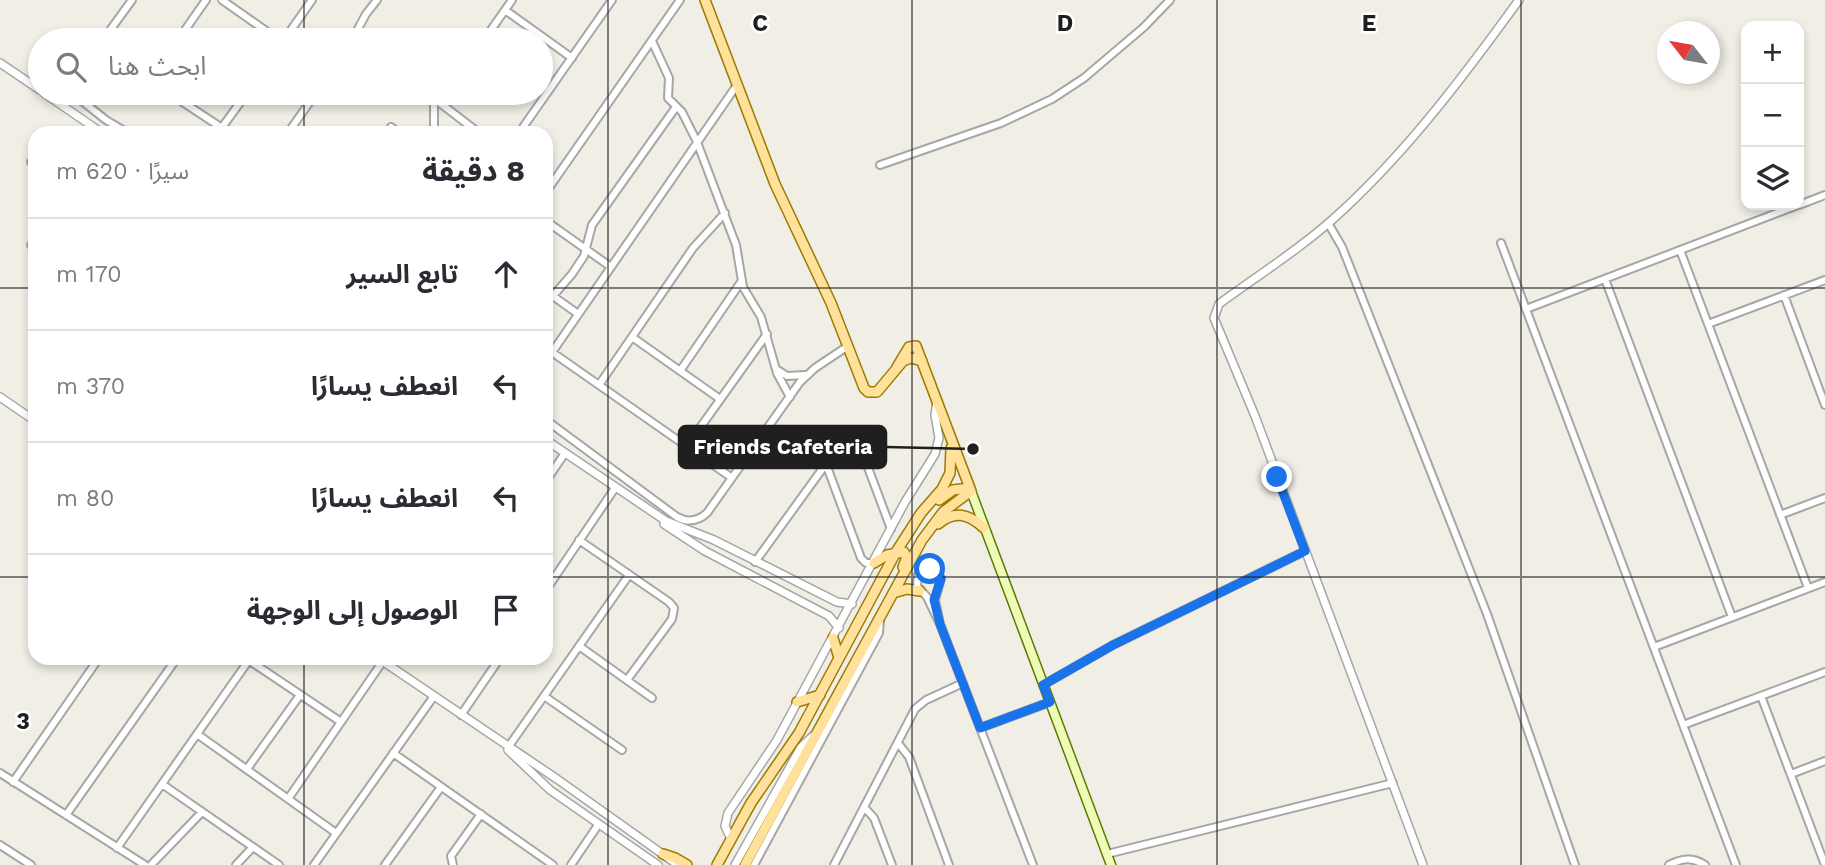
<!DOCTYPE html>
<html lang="ar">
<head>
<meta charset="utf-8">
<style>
	:root { --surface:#fff; --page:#f7f7f7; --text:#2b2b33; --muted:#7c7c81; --line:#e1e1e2 }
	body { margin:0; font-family:"Work Sans","Noto Sans Arabic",sans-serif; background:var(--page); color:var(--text); direction:rtl }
	.controls { position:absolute; right:21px; top:21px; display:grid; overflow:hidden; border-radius:14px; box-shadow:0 4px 10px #0003 }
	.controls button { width:63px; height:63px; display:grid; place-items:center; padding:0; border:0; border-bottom:2px solid var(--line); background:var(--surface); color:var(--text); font:35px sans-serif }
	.compass { position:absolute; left:1657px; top:21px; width:63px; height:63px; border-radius:50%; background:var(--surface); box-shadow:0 4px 10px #0003; rotate:301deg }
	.stop { position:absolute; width:21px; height:21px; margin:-16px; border:5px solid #1a73e8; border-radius:50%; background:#fff }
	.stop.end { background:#1a73e8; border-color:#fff; box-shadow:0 2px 7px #0008 }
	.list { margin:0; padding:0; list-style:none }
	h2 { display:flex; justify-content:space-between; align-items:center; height:91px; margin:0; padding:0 28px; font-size:30px }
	h2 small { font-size:23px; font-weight:400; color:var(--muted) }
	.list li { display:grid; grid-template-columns:46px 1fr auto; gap:21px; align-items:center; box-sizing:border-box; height:112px; padding:0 28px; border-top:2px solid var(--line) }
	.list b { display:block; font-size:26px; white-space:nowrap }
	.list em { font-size:23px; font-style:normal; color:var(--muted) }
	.icon { flex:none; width:38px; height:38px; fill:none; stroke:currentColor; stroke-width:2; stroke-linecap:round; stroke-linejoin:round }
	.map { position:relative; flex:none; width:1825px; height:865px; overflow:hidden; direction:ltr }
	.search { position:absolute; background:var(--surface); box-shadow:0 4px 10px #0003; left:28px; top:28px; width:525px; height:77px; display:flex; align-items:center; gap:18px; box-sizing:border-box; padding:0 24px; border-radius:38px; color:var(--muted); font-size:26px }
	.panel { position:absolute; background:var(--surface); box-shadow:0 4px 10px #0003; left:28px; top:126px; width:525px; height:539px; border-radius:21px; direction:rtl }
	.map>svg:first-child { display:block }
</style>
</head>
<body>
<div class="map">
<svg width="1825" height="865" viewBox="0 0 1825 865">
	<rect width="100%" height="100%" fill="#f0eee5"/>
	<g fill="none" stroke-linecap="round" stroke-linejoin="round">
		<defs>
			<path id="minor" d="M222,0L279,40
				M505,10L572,58
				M103,40L132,0
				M178,40L206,0
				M284,40L312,0
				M352,40L366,14L377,0
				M484,40L512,0
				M652,41L669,78L668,98L682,112L697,142L736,245L743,287L761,317L777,373L790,397
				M72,93L106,120L128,133
				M169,93L222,128
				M427,93L479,133
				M59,103L66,93
				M391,127L399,133
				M218,133L247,93
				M288,133L316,93
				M351,133L353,131
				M434,133V98L438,93
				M519,133L612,0
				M31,162L35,165
				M880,165L1001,123L1052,99L1084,78L1144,27L1170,0
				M546,192L680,0
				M1799,205L1825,195
				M546,221L611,267
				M1328,223L1342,247L1487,614L1575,865
				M1501,243L1736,865
				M31,245L35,240
				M1680,250L1808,588
				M1605,279L1732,617
				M546,291L578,314
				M1784,295L1825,405
				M553,296L572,274L584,256L592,225L676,107
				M1526,309L1798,205
				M1708,324L1825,280
				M632,337L720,399
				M546,348L732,478
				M546,361L737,85
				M776,369L787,376L805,375
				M680,371L741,282
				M599,385L693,248L725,213
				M546,420L677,517C688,523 698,521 707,513L800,382L815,368L848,346
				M687,446L767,334
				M826,464L861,558L866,563H874
				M546,481L565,453
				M1780,515L1825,498
				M579,540L669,602L674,608L672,619L627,680
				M755,562L849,432L861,449L891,529
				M925,569L936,571L941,578L935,600L940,624L927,597L917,586L918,575Z
				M546,590L615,488
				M940,624L1033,865
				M579,646L652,698
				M1654,647L1825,582
				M247,659L341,722
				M1043,685L1113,645L1305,551
				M544,696L622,750
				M1761,696L1825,865
				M461,715L500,658
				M1683,725L1825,672
				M980,728L1050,702
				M197,734L336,833
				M898,743L909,757L949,865
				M509,746L629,575
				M393,753L553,865
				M247,769L300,695
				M0,773L145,865
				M1791,774L1825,761
				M13,782L99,658
				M162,784L279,865
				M288,799L383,661
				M864,807L874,818L892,865
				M66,815L177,658
				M0,845L31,865
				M117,848L249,660
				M1107,854L1393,783
				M151,865L202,812
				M236,865L253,847
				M314,865L434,696
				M385,865L441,787
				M453,865L451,856L481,814
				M571,865L598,825
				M754,865L879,633L880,619
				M834,865L915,709L926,700L963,683
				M1669,865C1682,858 1692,857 1705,865"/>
			<path id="tertiary" d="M0,63L40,90
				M44,93L102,133
				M0,397L35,421
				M546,440L666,521L714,540L837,602L852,604
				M664,524L705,551L829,616L839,628
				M378,658L557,779L678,865
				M508,750L550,790L658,865
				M731,839L725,826L728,813L777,740L905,502L935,454L939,438L935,415L937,401
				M735,865L801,747L814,735
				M1423,865L1255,416L1214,318L1219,304C1260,274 1306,245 1343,210C1410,148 1466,73 1519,0"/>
			<path id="secondary" d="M971,491L1111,865"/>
			<path id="primary" d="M705,0L775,184L831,303L864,388L868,392H877L903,361L911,358L922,361
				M939,500L953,490L969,488
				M938,524C955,510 969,514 984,528
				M874,563L887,555L904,552L907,557L903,567
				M893,593L907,589L920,591
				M833,638L839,658
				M797,702L820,695
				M663,854L675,858L687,865
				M717,865L751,803L799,733L896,552L921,513L942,489L950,473L951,448
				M745,865L922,540L943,512L971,491L916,346L909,347L897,367"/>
		</defs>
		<use href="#minor" stroke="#a6a6a6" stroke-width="10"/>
		<use href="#tertiary" stroke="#a6a6a6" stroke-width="10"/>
		<use href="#secondary" stroke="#5e7c01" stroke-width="11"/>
		<use href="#primary" stroke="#9b7c00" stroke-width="12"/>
		<use href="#minor" stroke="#fff" stroke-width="6"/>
		<use href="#tertiary" stroke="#fff" stroke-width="7"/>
		<use href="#secondary" stroke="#effcb8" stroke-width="8"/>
		<use href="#primary" stroke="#ffe19c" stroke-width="9"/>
	</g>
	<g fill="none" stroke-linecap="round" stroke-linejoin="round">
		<path stroke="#1a73e8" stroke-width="9" d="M930,569L936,571L941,579L934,600L940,624L980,728L1050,702L1043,685L1113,645L1305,551L1277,477"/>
	</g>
	<path fill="none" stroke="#1f1f1f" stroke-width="2" stroke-opacity="0.55" d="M304,0V40M608,0V865M912,0V865M1217,0V865M1521,0V865M304,93V133M0,288H35M546,288H1825M0,577H35M546,577H1825M304,658V865"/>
	<g font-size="23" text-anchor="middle" font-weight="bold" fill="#1f1f1f" stroke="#fff" stroke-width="5" stroke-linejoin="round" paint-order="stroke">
		<text x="760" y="31">C</text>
		<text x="1065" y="31">D</text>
		<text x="1369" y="31">E</text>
		<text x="23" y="729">3</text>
	</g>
	<path fill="none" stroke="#1f1f1f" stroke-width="2.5" d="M973 449L886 447"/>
	<circle fill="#1f1f1f" stroke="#fff" stroke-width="2.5" cx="973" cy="449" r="7"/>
	<rect fill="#1f1f1f" stroke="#1f1f1f" stroke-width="2.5" x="679" y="426" width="207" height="42" rx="7"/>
	<g font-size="21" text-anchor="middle" font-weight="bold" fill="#fff">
		<text x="783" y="454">Friends Cafeteria</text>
	</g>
</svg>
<div class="controls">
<button>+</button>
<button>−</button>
<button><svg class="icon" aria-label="layers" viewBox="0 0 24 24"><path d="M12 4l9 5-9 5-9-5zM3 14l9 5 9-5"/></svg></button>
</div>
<svg class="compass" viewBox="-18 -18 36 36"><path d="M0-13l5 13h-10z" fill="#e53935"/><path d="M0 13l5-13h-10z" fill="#7c7c81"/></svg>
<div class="stop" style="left:930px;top:569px"></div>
<div class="stop end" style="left:1277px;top:477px"></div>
<div class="search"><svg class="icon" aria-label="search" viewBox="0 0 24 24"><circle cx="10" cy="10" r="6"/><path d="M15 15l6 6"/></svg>ابحث هنا</div>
<section class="panel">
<h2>8 دقيقة<small>سيرًا · 620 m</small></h2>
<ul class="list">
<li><svg class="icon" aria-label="ahead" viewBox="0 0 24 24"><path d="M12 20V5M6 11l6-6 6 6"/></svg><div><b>تابع السير</b></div><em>170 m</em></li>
<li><svg class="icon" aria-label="left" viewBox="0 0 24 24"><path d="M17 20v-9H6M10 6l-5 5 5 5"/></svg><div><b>انعطف يسارًا</b></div><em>370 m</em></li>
<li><svg class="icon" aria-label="left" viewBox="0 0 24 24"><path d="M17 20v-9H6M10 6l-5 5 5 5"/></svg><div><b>انعطف يسارًا</b></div><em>80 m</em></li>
<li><svg class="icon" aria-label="arrive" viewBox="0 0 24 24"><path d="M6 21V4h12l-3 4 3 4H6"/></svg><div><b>الوصول إلى الوجهة</b></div></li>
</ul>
</section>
</div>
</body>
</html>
